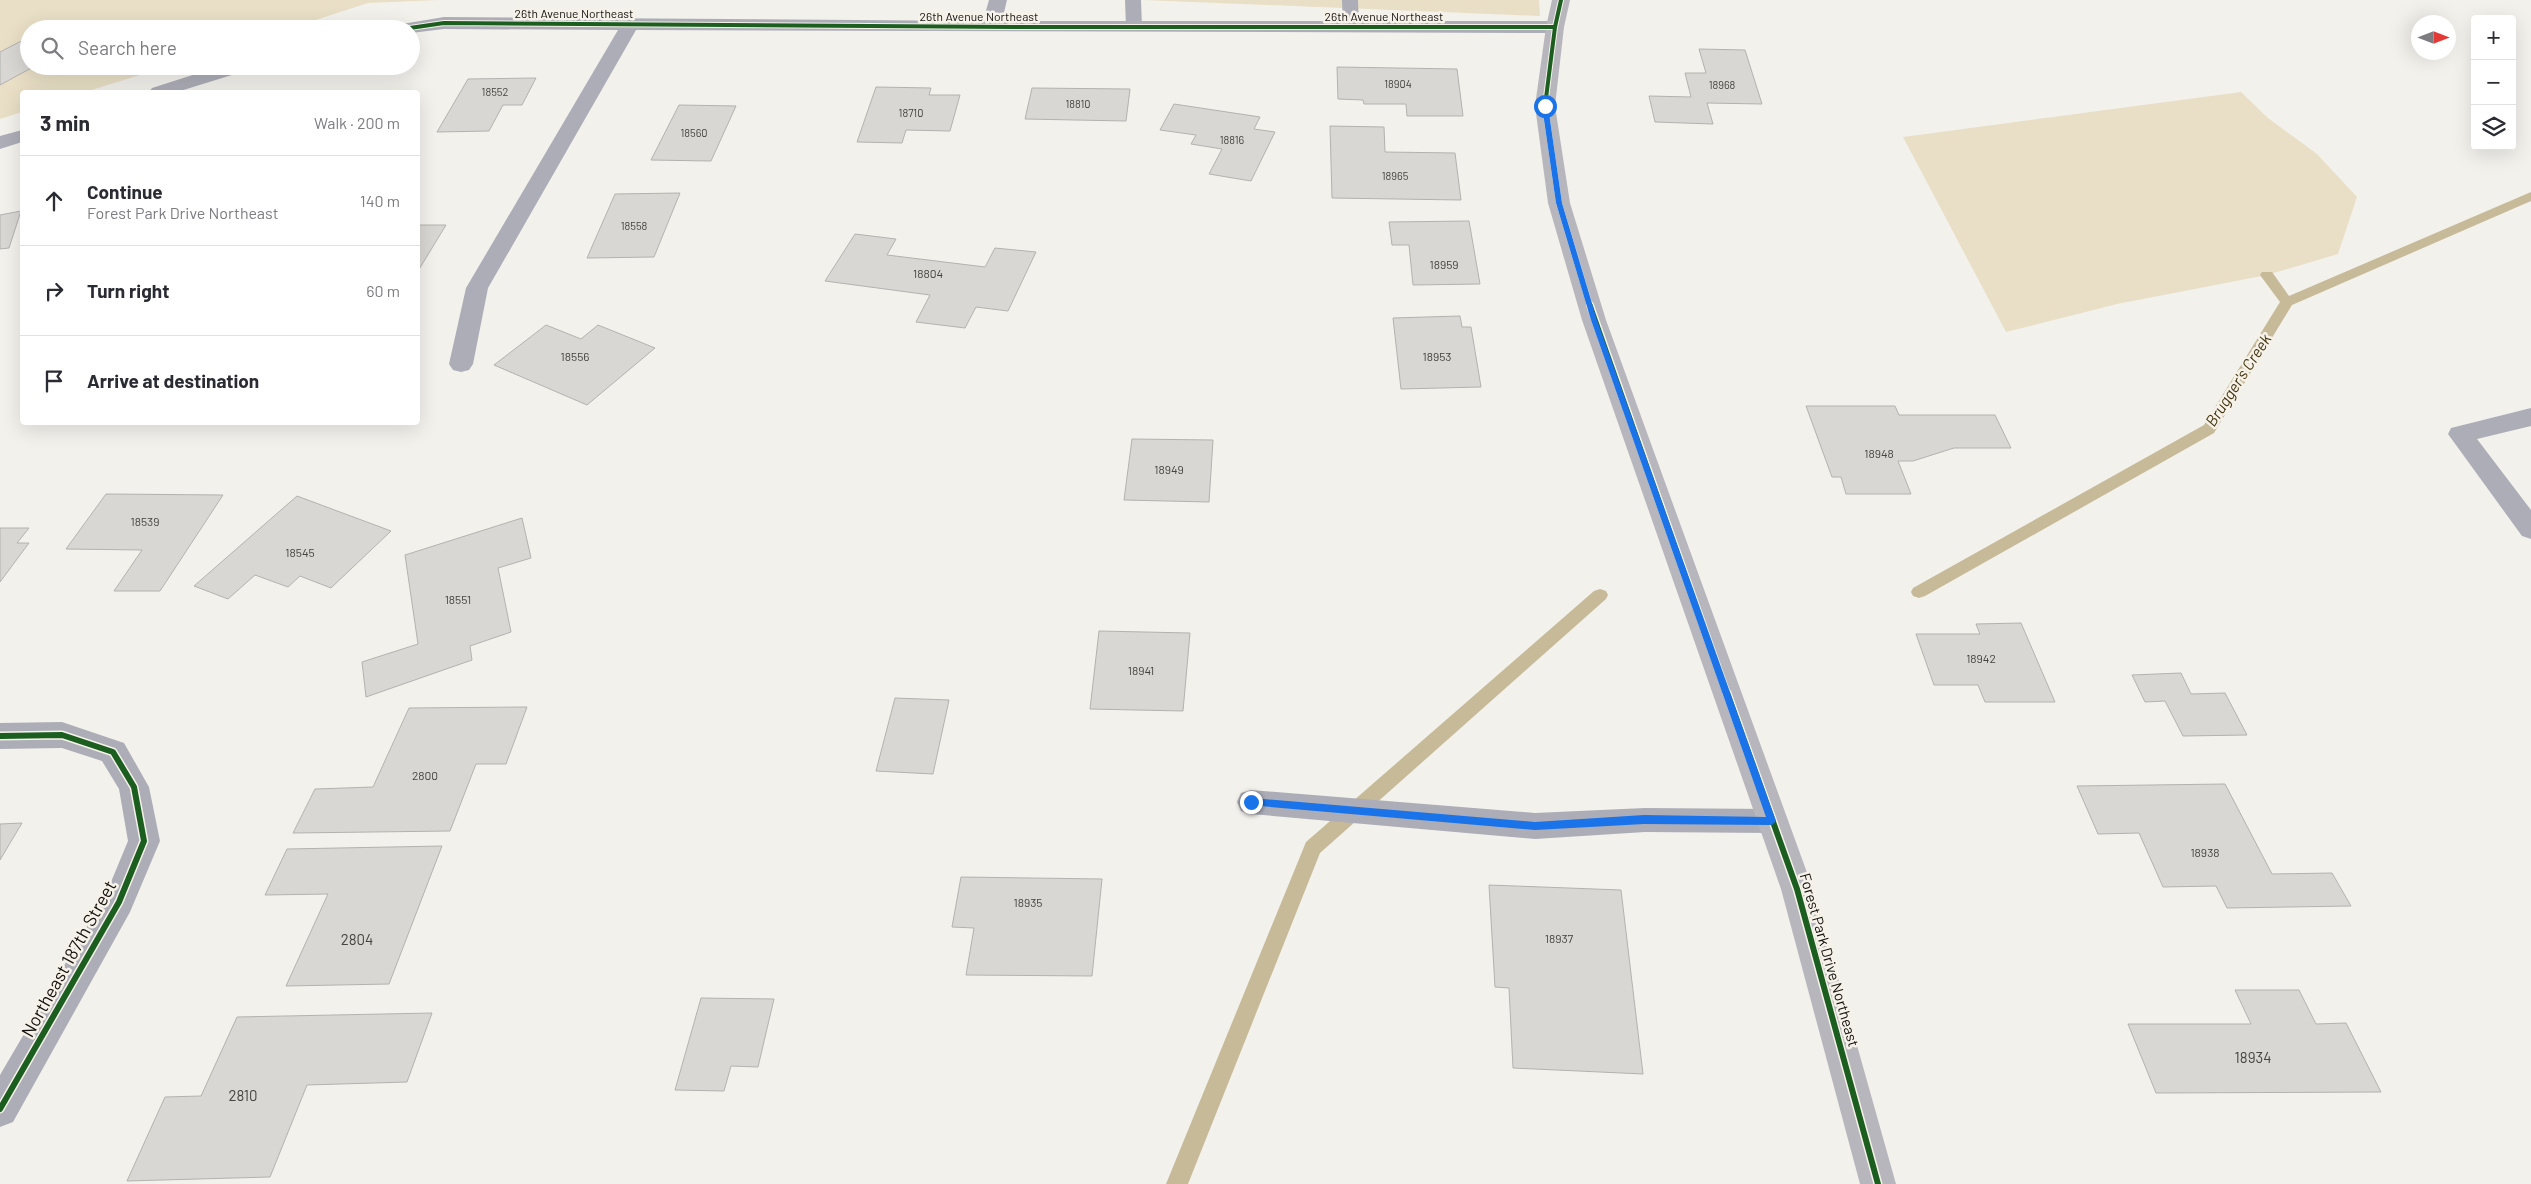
<!DOCTYPE html>
<html lang="en">
<head>
<meta charset="utf-8">
<style>
	:root { --surface:#fff; --page:#f2f2f3; --text:#2b2b33; --muted:#7c7c81; --line:#e1e1e2 }
	body { margin:0; font-family:Barlow,sans-serif; background:var(--page); color:var(--text) }
	.controls { position:absolute; right:15px; top:15px; display:grid; overflow:hidden; border-radius:5px; box-shadow:0 5px 20px #0002 }
	.controls button { width:45px; height:45px; display:grid; place-items:center; padding:0; border:0; border-bottom:1px solid var(--line); background:var(--surface); color:var(--text); font:25px sans-serif }
	.compass { position:absolute; left:2411px; top:15px; width:45px; height:45px; border-radius:50%; background:var(--surface); box-shadow:0 5px 20px #0002; rotate:90deg }
	.stop { position:absolute; width:15px; height:15px; margin:-11px; border:4px solid #1a73e8; border-radius:50%; background:#fff }
	.stop.end { background:#1a73e8; border-color:#fff; box-shadow:0 1px 5px #0008 }
	.list { margin:0; padding:0; list-style:none }
	h2 { display:flex; justify-content:space-between; align-items:center; height:65px; margin:0; padding:0 20px; font-size:21px }
	h2 small { font-size:16px; font-weight:400; color:var(--muted) }
	.list li { display:grid; grid-template-columns:32px 1fr auto; gap:15px; align-items:center; box-sizing:border-box; height:90px; padding:0 20px; border-top:1px solid var(--line) }
	.list b { display:block; font-size:19px; white-space:nowrap }
	.list p { margin:0; font-size:16px; white-space:nowrap; color:var(--muted) }
	.list em { font-size:16px; font-style:normal; color:var(--muted) }
	.icon { flex:none; width:28px; height:28px; fill:none; stroke:currentColor; stroke-width:2; stroke-linecap:round; stroke-linejoin:round }
	.map { position:relative; flex:none; width:2531px; height:1184px; overflow:hidden }
	.search { position:absolute; background:var(--surface); box-shadow:0 5px 20px #0002; left:20px; top:20px; width:400px; height:55px; display:flex; align-items:center; gap:12px; box-sizing:border-box; padding:0 18px; border-radius:28px; color:var(--muted); font-size:19px }
	.panel { position:absolute; background:var(--surface); box-shadow:0 5px 20px #0002; left:20px; top:90px; width:400px; height:335px; border-radius:5px }
	.map>svg:first-child { display:block }
</style>
</head>
<body>
<div class="map">
<svg width="2531" height="1184" viewBox="0 0 2531 1184">
	<rect width="100%" height="100%" fill="#f3f1ec"/>
	<path fill="#e9dfc6" d="M0,0H438L368,3L288,29H29V66H169L85,92H22V112L0,119Z
		M1143,0H1539L1540,16Z
		M2241,92L2268,118L2317,154L2357,197L2338,254L2267,275L2117,304L2006,332L1903,137Z"/>
	<g fill="none" stroke-linecap="round" stroke-linejoin="round">
		<path fill="#c6ba98" fill-rule="evenodd" d="M2531,192V201L2292,305L2214,433L1925,596L1919,598L1913,596L1911,592L1913,588L2204,425L2280,302L2260,275L2262,272H2272L2289,296Z
			M1600,589L1606,591L1608,595L1606,599L1320,853L1188,1184H1166L1306,842L1594,591Z"/>
	</g>
	<path fill="#d8d7d3" stroke="#b4b2af" d="M29,37V66H35L0,85V52Z
		M1699,49L1745,50L1762,104L1707,103L1713,124L1655,122L1649,96L1691,97L1685,73H1706Z
		M1337,67L1457,69L1463,116H1407L1406,104H1364L1363,100L1338,99Z
		M536,78L522,105H503L489,131L437,132L468,79Z
		M876,87L931,88L929,95H960L950,131L906,130L902,143L857,142Z
		M1032,88L1130,89L1126,121L1025,119Z
		M1174,104L1260,117L1254,129L1275,132L1251,181L1209,174L1222,149L1191,144L1196,135L1160,130Z
		M679,105L736,106L711,161L651,160Z
		M1330,126L1384,127L1385,152L1455,153L1461,200L1332,198Z
		M680,193L654,257L587,258L615,194Z
		M21,211L9,248L0,249V215Z
		M1469,221L1480,284L1413,285L1409,245H1392L1389,222Z
		M418,225H446L418,271Z
		M855,234L896,239L887,255L985,267L995,248L1036,252L1008,311L976,307L965,328L916,322L930,295L825,281Z
		M1460,316L1462,327H1471L1481,387L1401,389L1393,318Z
		M546,325L581,339L598,325L655,348L587,405L494,365Z
		M1806,406H1895L1899,415H1995L2011,448H1954L1913,461H1898L1911,494H1846L1841,477H1832Z
		M1132,439L1213,440L1209,502L1124,500Z
		M106,494L223,495L160,591H114L142,550L66,549Z
		M297,496L391,531L331,588L300,576L288,587L255,575L228,599L194,586Z
		M522,518L531,558L498,568L511,632L470,646L472,660L366,697L362,662L418,644L405,555Z
		M0,528H29L17,543H29L0,582Z
		M2021,623L2055,702H1985L1978,685H1934L1916,634H1980L1976,624Z
		M1099,631L1190,633L1183,711L1090,709Z
		M2181,673L2191,694L2225,693L2247,735L2183,736L2165,701L2145,702L2132,675Z
		M895,698L949,700L933,774L876,771Z
		M527,707L506,764H476L450,831L293,833L315,789L373,787L409,708Z
		M2225,784L2272,874L2332,873L2351,906L2227,908L2216,886L2163,887L2139,833L2098,834L2077,786Z
		M22,823L0,860V824Z
		M442,846L389,984L286,986L328,894L265,895L287,849Z
		M961,877L1102,879L1092,976L966,975L974,928L952,927Z
		M1489,885L1621,890L1643,1074L1513,1068L1509,988L1495,987Z
		M2235,990H2299L2316,1024L2346,1023L2381,1092L2156,1093L2128,1024H2251Z
		M701,998L774,999L758,1067L731,1066L724,1091L675,1090Z
		M432,1013L407,1082L307,1085L270,1177L127,1181L165,1097L201,1096L237,1017Z"/>
	<g fill="none" stroke-linecap="round" stroke-linejoin="round">
		<path fill="#acadb7" fill-rule="evenodd" d="M1125,0H1141L1142,27L1140,31H1128L1126,27Z
			M1342,0H1358L1359,27L1357,31H1345L1343,27Z
			M1251,790L1535,813L1645,808L1772,809L1782,812L1786,821L1782,830L1772,833L1645,832L1535,839L1251,814L1241,811L1237,802L1241,793Z"/>
		<path fill="#acadb7" fill-rule="evenodd" d="M989,0H1007L1002,21H1555L1562,23L1564,27L1562,31L1555,33L636,30L488,288L473,364L469,370L461,372L453,370L449,364L466,288L618,30L444,29L411,33V29H394L396,25L444,17L983,21Z
			M221,66H250L248,70L177,92H149L152,88Z
			M22,130V142L0,149V136Z
			M2531,408V426L2477,439L2531,510V539L2522,536L2448,434L2451,428Z
			M62,722L124,743L149,787L160,841L130,912L13,1122L0,1127V1075L106,894L128,841L119,789L102,761L62,748L0,749V723Z"/>
		<path fill="#b7b6bd" fill-rule="evenodd" d="M1552,0H1570L1564,27L1555,106L1570,203L1606,320L1813,889L1896,1184H1860L1781,889L1582,320L1548,203L1535,106L1546,27Z"/>
		<defs>
			<path id="cycleway-far2" d="M1561,0L1555,27L1545,106L1559,203L1590,306
				M403,29L444,23L1014,27H1555"/>
			<path id="cycleway-far1" d="M1590,305L1727,694"/>
			<path id="cycleway" d="M1727,693L1797,889L1878,1184
				M0,736L62,735L113,752L134,787L144,841L119,902L0,1109"/>
		</defs>
		<use href="#cycleway-far2" stroke="#f6f2e9" stroke-width="6"/>
		<use href="#cycleway-far1" stroke="#f6f2e9" stroke-width="8"/>
		<use href="#cycleway" stroke="#f6f2e9" stroke-width="9"/>
		<use href="#cycleway-far2" stroke="#1b5e20" stroke-width="4"/>
		<use href="#cycleway-far1" stroke="#1b5e20" stroke-width="5"/>
		<use href="#cycleway" stroke="#1b5e20" stroke-width="6"/>
	</g>
	<path fill="#1a73e8" d="M1545,104L1548,106L1562,203L1597,320L1776,821L1772,825L1644,824L1535,830L1248,805L1247,802L1251,798L1535,822L1644,815L1766,817L1591,320L1556,203L1542,106Z"/>
	<g text-anchor="middle" stroke-width="5" stroke-linejoin="round" paint-order="stroke">
		<g font-size="11" fill="#454441">
			<text x="1398" y="88">18904</text>
			<text x="1722" y="89">18968</text>
			<text x="495" y="96">18552</text>
			<text x="1078" y="108">18810</text>
			<text x="911" y="117">18710</text>
			<text x="694" y="137">18560</text>
			<text x="1232" y="144">18816</text>
			<text x="1395" y="180">18965</text>
			<text x="634" y="230">18558</text>
		</g>
		<g font-size="12" fill="#13120f" stroke="#f6f2e9">
			<text x="574" y="18">26th Avenue Northeast</text>
			<text x="979" y="21">26th Avenue Northeast</text>
			<text x="1384" y="21">26th Avenue Northeast</text>
		</g>
		<g font-size="12" fill="#454441">
			<text x="1444" y="269">18959</text>
			<text x="928" y="278">18804</text>
			<text x="575" y="361">18556</text>
			<text x="1437" y="361">18953</text>
			<text x="1879" y="458">18948</text>
			<text x="1169" y="474">18949</text>
			<text x="145" y="526">18539</text>
			<text x="300" y="557">18545</text>
			<text x="458" y="604">18551</text>
			<text x="1981" y="663">18942</text>
			<text x="1141" y="675">18941</text>
			<text x="425" y="780">2800</text>
			<text x="2205" y="857">18938</text>
			<text x="1028" y="907">18935</text>
			<text x="1559" y="943">18937</text>
		</g>
		<g font-size="15" fill="#454441">
			<text x="357" y="945">2804</text>
			<text x="2253" y="1063">18934</text>
			<text x="243" y="1101">2810</text>
		</g>
		<g font-size="15" fill="#13120f" stroke="#f6f2e9">
			<text transform="translate(1829 960) rotate(74)" y="5">Forest Park Drive Northeast</text>
		</g>
		<g font-size="16" font-style="italic" fill="#433610" stroke="#f6f2e9">
			<text transform="translate(2238 380) rotate(-57)" y="6">Brugger's Creek</text>
		</g>
		<g font-size="18" fill="#13120f" stroke="#f6f2e9">
			<text transform="translate(69 959) rotate(-61)" y="6">Northeast 187th Street</text>
		</g>
	</g>
</svg>
<div class="controls">
<button>+</button>
<button>−</button>
<button><svg class="icon" aria-label="layers" viewBox="0 0 24 24"><path d="M12 4l9 5-9 5-9-5zM3 14l9 5 9-5"/></svg></button>
</div>
<svg class="compass" viewBox="-18 -18 36 36"><path d="M0-13l5 13h-10z" fill="#e53935"/><path d="M0 13l5-13h-10z" fill="#7c7c81"/></svg>
<div class="stop" style="left:1545px;top:106px"></div>
<div class="stop end" style="left:1251px;top:802px"></div>
<div class="search"><svg class="icon" aria-label="search" viewBox="0 0 24 24"><circle cx="10" cy="10" r="6"/><path d="M15 15l6 6"/></svg>Search here</div>
<section class="panel">
<h2>3 min<small>Walk · 200 m</small></h2>
<ul class="list">
<li><svg class="icon" aria-label="ahead" viewBox="0 0 24 24"><path d="M12 20V5M6 11l6-6 6 6"/></svg><div><b>Continue</b><p>Forest Park Drive Northeast</p></div><em>140 m</em></li>
<li><svg class="icon" aria-label="right" viewBox="0 0 24 24"><path d="M7 20v-9h11M14 6l5 5-5 5"/></svg><div><b>Turn right</b></div><em>60 m</em></li>
<li><svg class="icon" aria-label="arrive" viewBox="0 0 24 24"><path d="M6 21V4h12l-3 4 3 4H6"/></svg><div><b>Arrive at destination</b></div></li>
</ul>
</section>
</div>
</body>
</html>
